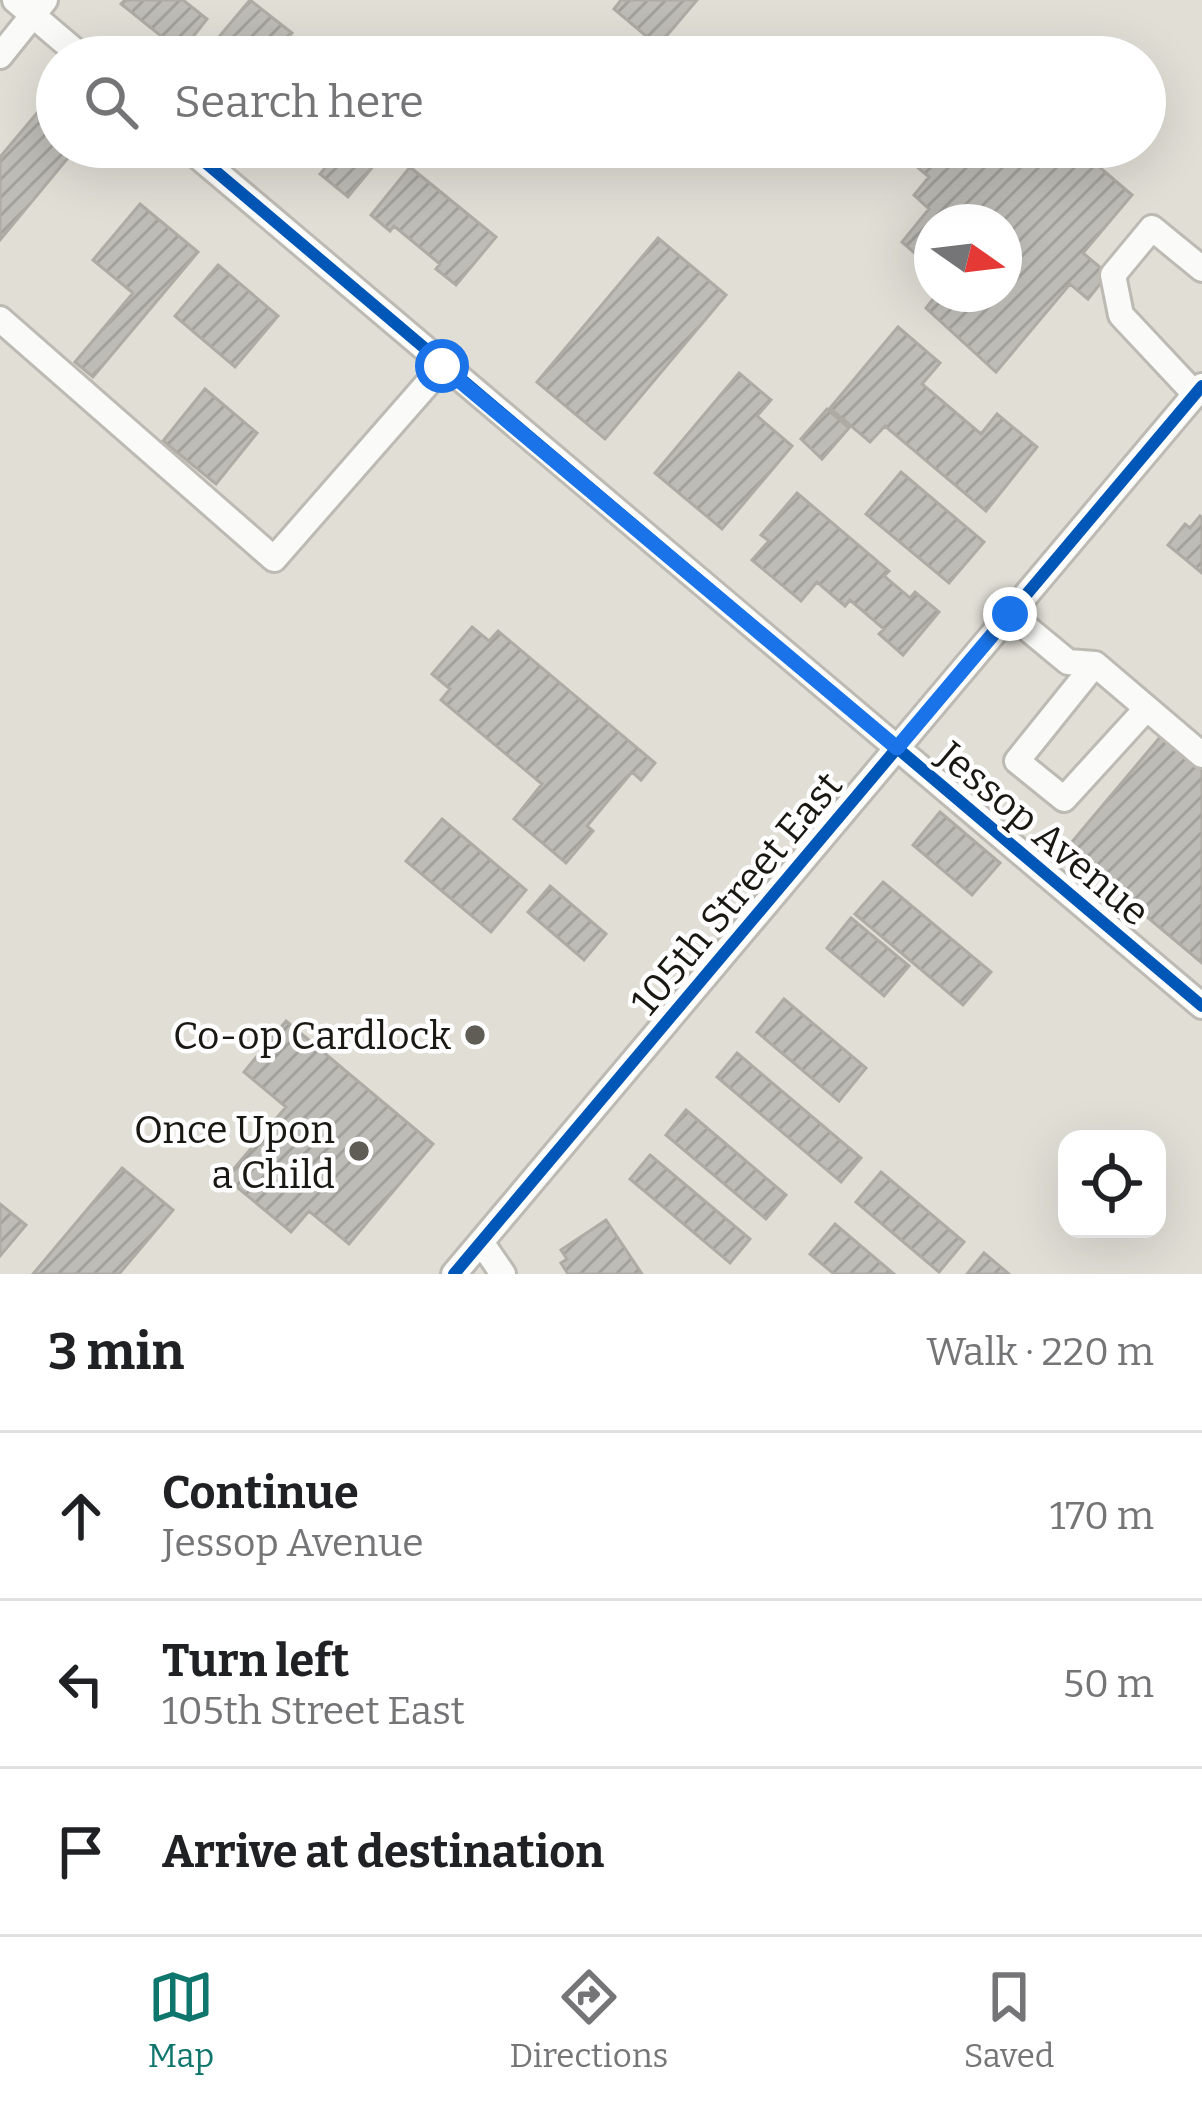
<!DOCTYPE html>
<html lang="en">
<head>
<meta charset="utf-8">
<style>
	:root { --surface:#fff; --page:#f6f6f6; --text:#202124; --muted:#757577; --line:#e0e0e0; --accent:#0f766e }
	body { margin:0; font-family:Bitter,serif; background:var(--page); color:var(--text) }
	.controls { position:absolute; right:36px; bottom:36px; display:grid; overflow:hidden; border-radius:24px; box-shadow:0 12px 48px #0002 }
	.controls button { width:108px; height:108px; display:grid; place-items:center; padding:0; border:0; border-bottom:3px solid var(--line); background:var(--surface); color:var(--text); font:60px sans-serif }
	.compass { position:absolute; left:914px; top:204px; width:108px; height:108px; border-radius:50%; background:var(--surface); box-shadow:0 12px 48px #0002; rotate:104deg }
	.stop { position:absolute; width:36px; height:36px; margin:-27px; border:9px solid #1a73e8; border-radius:50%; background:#fff }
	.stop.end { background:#1a73e8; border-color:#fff; box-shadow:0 3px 12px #0008 }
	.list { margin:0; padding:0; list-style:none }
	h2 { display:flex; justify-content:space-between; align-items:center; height:156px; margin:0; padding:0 48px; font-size:51px }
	h2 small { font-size:39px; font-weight:400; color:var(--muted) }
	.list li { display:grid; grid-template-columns:78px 1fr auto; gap:36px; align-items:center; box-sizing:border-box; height:168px; padding:0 48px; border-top:3px solid var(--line) }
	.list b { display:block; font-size:45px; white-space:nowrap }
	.list p { margin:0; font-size:39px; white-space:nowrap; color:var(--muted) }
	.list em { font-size:39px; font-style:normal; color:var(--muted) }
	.icon { flex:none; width:66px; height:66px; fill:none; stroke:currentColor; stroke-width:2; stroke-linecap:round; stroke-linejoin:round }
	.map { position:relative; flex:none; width:1202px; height:1274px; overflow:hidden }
	.search { position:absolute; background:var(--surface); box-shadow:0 12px 48px #0002; left:36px; right:36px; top:36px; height:132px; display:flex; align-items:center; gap:30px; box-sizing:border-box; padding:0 42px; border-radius:66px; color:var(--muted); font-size:45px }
	.sheet { height:660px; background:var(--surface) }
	nav { display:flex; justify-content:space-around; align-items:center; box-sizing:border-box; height:168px; border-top:3px solid var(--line); background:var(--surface); font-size:33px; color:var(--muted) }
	nav a { display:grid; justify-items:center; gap:6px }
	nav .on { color:var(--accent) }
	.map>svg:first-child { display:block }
</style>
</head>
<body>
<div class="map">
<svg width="1202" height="1274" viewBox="0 0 1202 1274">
	<defs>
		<pattern id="building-hatch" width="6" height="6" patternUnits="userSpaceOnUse" patternTransform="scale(3)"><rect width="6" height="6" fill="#bebcb6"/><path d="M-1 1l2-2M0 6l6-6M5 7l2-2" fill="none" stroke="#a3a19b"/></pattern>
	</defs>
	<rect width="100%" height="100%" fill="#e1ded6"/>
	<path fill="url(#building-hatch)" stroke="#aeaba5" stroke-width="3" d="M125,0H183L207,19L181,52L121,4Z
		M250,0L292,33L272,57H202Z
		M621,0H697L658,46L614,9Z
		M951,41L970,57H937Z
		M37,113L57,129V147H77L0,240V157Z
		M342,147H389L348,197L320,174Z
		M894,147H1076L1132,195L1083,253L1108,274L1088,299L1070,284L996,372L926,308L937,294H1004V222H932V268L902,242L929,209L914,195L929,177Z
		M410,167L496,237L456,285L436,269L440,264L394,226L390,231L371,215Z
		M140,204L198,252L93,377L75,362L133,293L93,260Z
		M658,238L726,295L605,439L537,382Z
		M218,265L278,316L235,367L175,316Z
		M898,327L940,363L922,384L981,434L997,414L1037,447L986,511L885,426L870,442L830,408Z
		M739,373L771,400L757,416L792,446L722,529L655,473Z
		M205,389L257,433L216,484L163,441Z
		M827,409L849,428L822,459L801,439Z
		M901,472L984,542L949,583L866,514Z
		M797,493L889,571L884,576L910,598L915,592L939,612L903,655L879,634L884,629L850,600L845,606L817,582L801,601L752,560L769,541L761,535Z
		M1200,516L1202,518V573L1168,545L1185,524L1190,528Z
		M472,627L489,641L498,631L655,763L641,780L632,772L587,826L593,831L566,863L514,819L542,784L441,700L450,689L432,674Z
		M1161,736L1202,770V963L1066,849Z
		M940,812L1000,863L972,895L913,845Z
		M442,819L526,890L491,932L406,861Z
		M883,882L991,972L963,1005L855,914Z
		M550,886L606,934L584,960L528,912Z
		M851,918L909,966L884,996L827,948Z
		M784,999L866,1068L839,1101L757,1032Z
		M286,1021L433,1144L349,1244L309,1211L291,1232L226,1178L286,1107L244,1072Z
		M737,1053L861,1158L841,1182L717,1077Z
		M686,1110L786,1195L766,1219L666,1135Z
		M650,1155L750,1239L730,1263L630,1179Z
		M122,1168L173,1210L119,1274H33Z
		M881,1172L964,1242L939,1272L856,1202Z
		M0,1204L26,1225L0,1256Z
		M606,1220L642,1274H568L561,1263L567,1259L561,1250Z
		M835,1224L894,1274H834L810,1254Z
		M984,1253L1009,1274H967Z"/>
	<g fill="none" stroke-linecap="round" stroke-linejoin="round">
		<defs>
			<path id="minor" d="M15,0L82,57
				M0,56L45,0
				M187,147L1202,1006
				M0,319L274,559L443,366
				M1195,394L1121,315L1113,275L1152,228L1202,269
				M1010,614L1068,662L1095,664L1202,755
				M1095,664L1017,761L1064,799L1147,708
				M481,1242L503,1274
				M454,1274L1202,386"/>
		</defs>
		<use href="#minor" stroke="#bdbab3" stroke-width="30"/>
		<use href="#minor" stroke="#fafaf9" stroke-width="24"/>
		<defs>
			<path id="cycleway" d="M187,147L1202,1006
				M454,1274L1202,386"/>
		</defs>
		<use href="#cycleway" stroke="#fff" stroke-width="20"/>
		<use href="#cycleway" stroke="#0057b8" stroke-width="12"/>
	</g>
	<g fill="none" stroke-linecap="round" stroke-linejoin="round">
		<path stroke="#1a73e8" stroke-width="15" d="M442,366L897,748L1010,614"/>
	</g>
	<g fill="#605d57" stroke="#fff" stroke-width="4.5">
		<circle cx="475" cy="1035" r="12"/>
		<circle cx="359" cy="1151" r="12"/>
	</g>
	<g text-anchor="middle" stroke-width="9" stroke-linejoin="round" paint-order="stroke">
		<g font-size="39" fill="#1a1812" stroke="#fff">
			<text transform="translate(1044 833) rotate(40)" y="14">Jessop Avenue</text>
			<text transform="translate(736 893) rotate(-50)" y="14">105th Street East</text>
		</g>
		<g font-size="39" fill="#1a1812" stroke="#fff" text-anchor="end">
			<text x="451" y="1049">Co-op Cardlock</text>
			<text x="335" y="1143">Once Upon<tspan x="335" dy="45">a Child</tspan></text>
		</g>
	</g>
</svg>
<div class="controls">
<button><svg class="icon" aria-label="locate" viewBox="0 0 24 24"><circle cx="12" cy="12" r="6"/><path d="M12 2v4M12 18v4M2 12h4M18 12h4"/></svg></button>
</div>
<svg class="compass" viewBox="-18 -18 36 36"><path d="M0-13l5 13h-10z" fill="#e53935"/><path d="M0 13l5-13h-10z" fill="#757577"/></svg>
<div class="stop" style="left:442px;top:366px"></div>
<div class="stop end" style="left:1010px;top:614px"></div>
<div class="search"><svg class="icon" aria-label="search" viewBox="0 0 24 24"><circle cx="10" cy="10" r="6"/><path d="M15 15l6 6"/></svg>Search here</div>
</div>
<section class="sheet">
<h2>3 min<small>Walk · 220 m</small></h2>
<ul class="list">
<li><svg class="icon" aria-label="ahead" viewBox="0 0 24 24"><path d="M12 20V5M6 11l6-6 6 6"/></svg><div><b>Continue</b><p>Jessop Avenue</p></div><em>170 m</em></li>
<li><svg class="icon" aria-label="left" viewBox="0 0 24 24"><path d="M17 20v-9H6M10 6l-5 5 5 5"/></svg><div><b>Turn left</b><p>105th Street East</p></div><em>50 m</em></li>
<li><svg class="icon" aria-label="arrive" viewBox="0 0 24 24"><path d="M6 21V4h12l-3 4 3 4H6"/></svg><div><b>Arrive at destination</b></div></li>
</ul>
</section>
<nav>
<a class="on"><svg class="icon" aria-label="map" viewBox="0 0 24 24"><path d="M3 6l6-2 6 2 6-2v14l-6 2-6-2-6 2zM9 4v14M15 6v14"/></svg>Map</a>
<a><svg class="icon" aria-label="directions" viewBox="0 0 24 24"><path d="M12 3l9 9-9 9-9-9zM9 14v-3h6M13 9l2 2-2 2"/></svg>Directions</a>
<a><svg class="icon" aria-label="saved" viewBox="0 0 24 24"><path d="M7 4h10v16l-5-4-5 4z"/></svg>Saved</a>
</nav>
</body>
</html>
